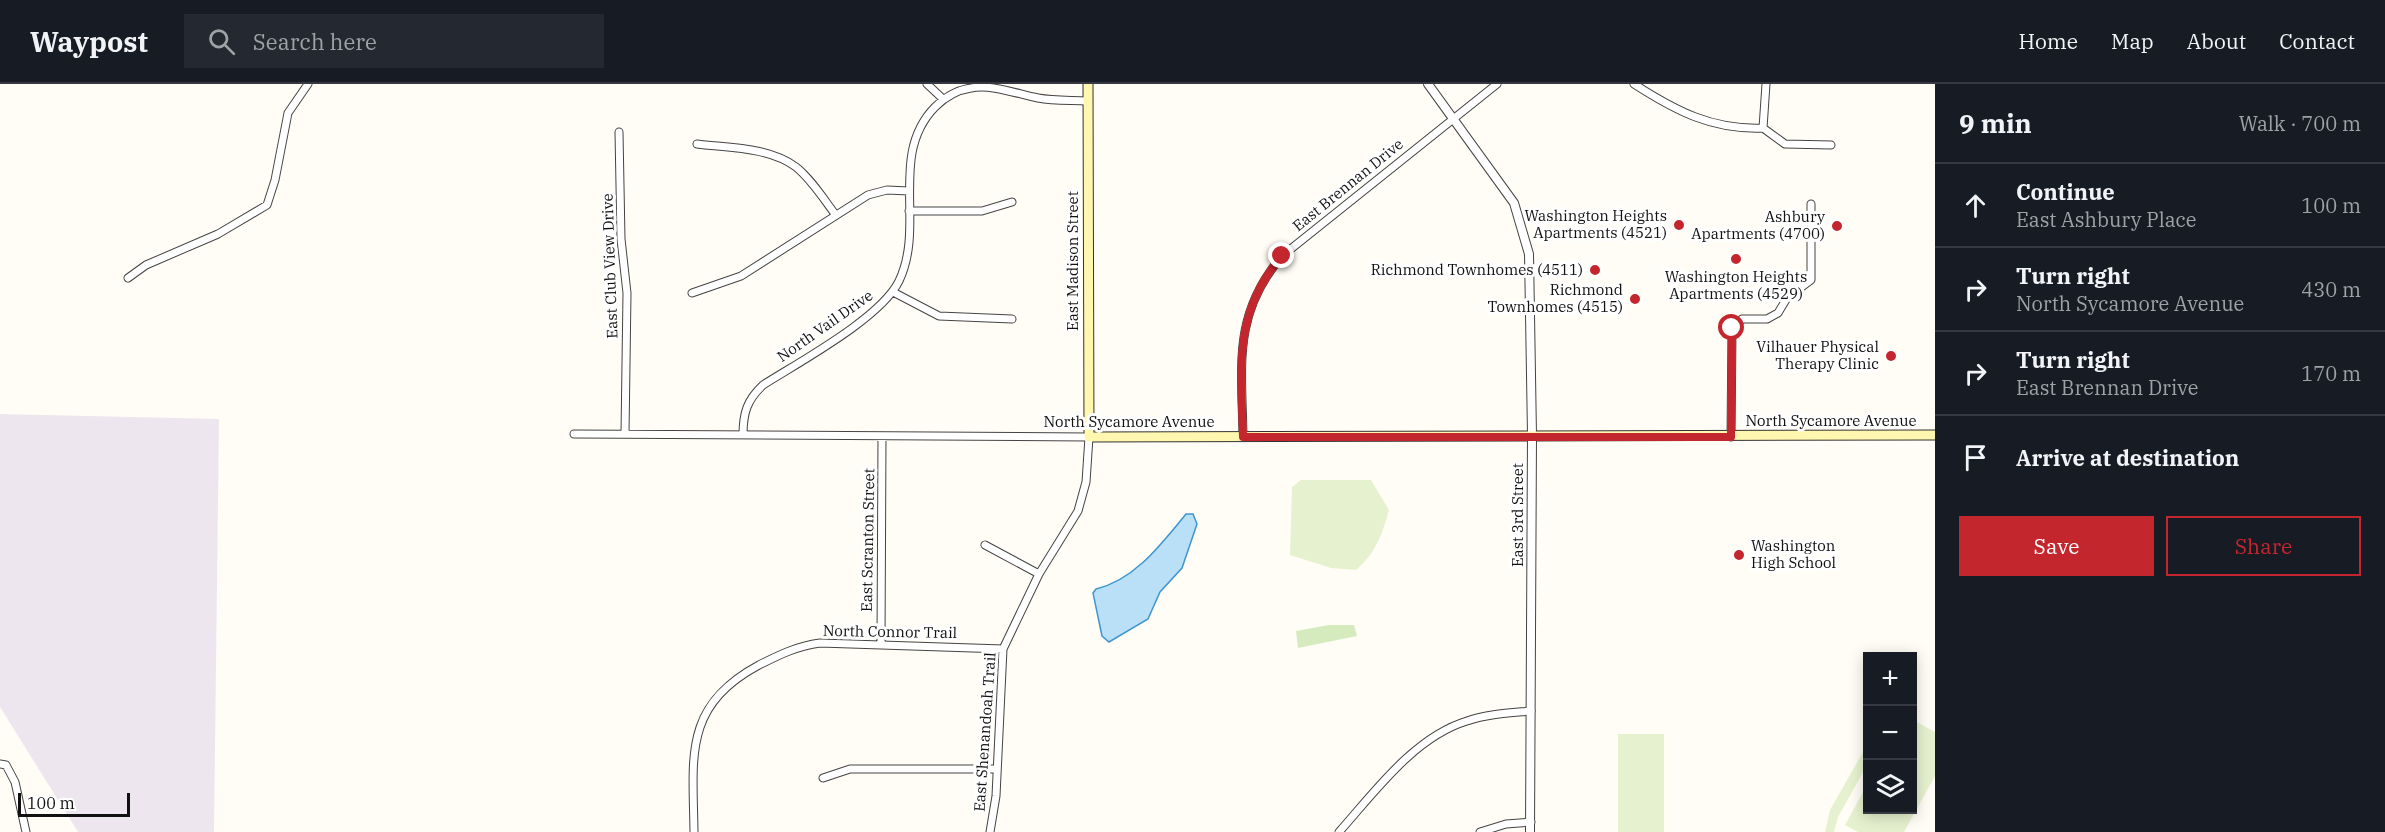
<!DOCTYPE html>
<html lang="en">
<head>
<meta charset="utf-8">
<style>
	:root { --surface:#171b24; --page:#242831; --text:#f1f3f6; --muted:#9ea1a6; --line:#363941; --accent:#c4262e }
	body { margin:0; font-family:"IBM Plex Serif",serif; background:var(--page); color:var(--text) }
	.controls { position:absolute; right:18px; bottom:18px; display:grid; overflow:hidden; border-radius:0px; box-shadow:0 3px 15px #0003 }
	.controls button { width:54px; height:54px; display:grid; place-items:center; padding:0; border:0; border-bottom:2px solid var(--line); background:var(--surface); color:var(--text); font:30px sans-serif }
	.scale { position:absolute; left:18px; bottom:15px; width:112px; box-sizing:border-box; padding-left:6px; border:3px solid #111; border-top:0; font-size:16px; line-height:21px; white-space:nowrap; color:#111; -webkit-text-stroke:4px #fff; paint-order:stroke }
	.stop { position:absolute; width:18px; height:18px; margin:-14px; border:4px solid #c4262e; border-radius:50%; background:#fff }
	.stop.end { background:#c4262e; border-color:#fff; box-shadow:0 2px 6px #0008 }
	.list { margin:0; padding:0; list-style:none }
	h2 { display:flex; justify-content:space-between; align-items:center; height:78px; margin:0; padding:0 24px; font-size:26px }
	h2 small { font-size:20px; font-weight:400; color:var(--muted) }
	.list li { display:grid; grid-template-columns:39px 1fr auto; gap:18px; align-items:center; box-sizing:border-box; height:84px; padding:0 24px; border-top:2px solid var(--line) }
	.list b { display:block; font-size:22px; white-space:nowrap }
	.list p { margin:0; font-size:20px; white-space:nowrap; color:var(--muted) }
	.list em { font-size:20px; font-style:normal; color:var(--muted) }
	.actions { display:flex; gap:12px; padding:18px 24px }
	.actions a { flex:1; padding:14px 0; border:2px solid var(--accent); border-radius:0px; text-align:center; font-size:21px; color:var(--accent) }
	.actions .main { background:var(--accent); color:#fff }
	.icon { flex:none; width:33px; height:33px; fill:none; stroke:currentColor; stroke-width:2; stroke-linecap:round; stroke-linejoin:round }
	.map { position:relative; flex:none; width:1935px; height:748px; overflow:hidden }
	header { display:flex; align-items:center; gap:36px; box-sizing:border-box; height:84px; padding:0 30px; background:var(--surface); border-bottom:2px solid var(--line) }
	header strong { font-size:28px }
	nav { display:flex; gap:33px; margin-inline-start:auto; font-size:21px }
	.search { width:420px; height:54px; background:var(--page); display:flex; align-items:center; gap:15px; box-sizing:border-box; padding:0 21px; border-radius:0px; color:var(--muted); font-size:22px }
	main { display:flex }
	aside { flex:1; background:var(--surface) }
	.map>svg:first-child { display:block }
</style>
</head>
<body>
<header>
<strong>Waypost</strong>
<div class="search"><svg class="icon" aria-label="search" viewBox="0 0 24 24"><circle cx="10" cy="10" r="6"/><path d="M15 15l6 6"/></svg>Search here</div>
<nav><a>Home</a><a>Map</a><a>About</a><a>Contact</a></nav>
</header>
<main>
<div class="map">
<svg width="1935" height="748" viewBox="0 0 1935 748">
	<rect width="100%" height="100%" fill="#fffdf5"/>
	<path fill="#eee6ef" d="M0,330L219,335L214,748H78L0,623Z"/>
	<path fill="#d5ebbd" d="M1329,541H1354L1357,552L1298,564L1296,547Z"/>
	<path fill="#e6f2cf" d="M1301,396H1371L1389,426C1382,451 1376,469 1356,486L1331,484L1290,471L1292,403Z
		M1913,636L1935,648V692L1904,748H1858L1845,741L1867,701L1868,726H1912Z
		M1618,650H1664V748H1618Z
		M1867,661V681L1838,733L1834,748H1825L1830,726Z"/>
	<path fill="#b9e0f7" stroke="#3f96cf" stroke-width="1.5" d="M1186,430H1193L1197,440L1182,484L1160,508L1148,535L1109,558L1102,552L1093,509L1096,505C1135,496 1162,459 1186,430Z"/>
	<g fill="none" stroke-linecap="round" stroke-linejoin="round">
		<defs>
			<path id="minor" d="M927,0L943,15
				M1634,0C1676,27 1712,46 1763,44
				M1763,44L1785,60L1831,61
				M1763,44L1766,0
				M619,48L621,155L627,209L625,350
				M697,60C729,64 769,63 796,83C811,95 823,114 835,130
				M909,127H982L1012,118
				M128,194L146,181L218,150L267,121L275,96L288,29L308,0
				M893,208L939,232L1012,235
				M692,209L741,192L868,111L887,106L909,107
				M574,350L1089,353L1086,398L1078,427L1039,490L1003,565L996,712L990,748
				M743,351C743,329 747,316 763,301C799,278 881,234 899,197C926,141 888,71 935,23C945,13 957,6 971,4C992,0 1017,10 1038,14C1054,17 1071,16 1088,17
				M1243,353C1242,282 1232,230 1282,172L1497,0
				M1731,353L1732,245L1742,235H1767L1778,229L1787,214L1811,196V120
				M985,461L1039,490
				M881,560L882,353
				M0,680L6,681L15,698L26,748
				M823,694L850,685H997
				M694,748C693,672 683,622 759,581C779,571 797,562 820,559L1003,565
				M1339,748C1374,709 1414,653 1467,637C1487,630 1509,629 1531,627
				M1480,748L1506,740L1531,738"/>
			<path id="tertiary" d="M1428,0L1514,119L1529,170L1532,351L1530,748"/>
			<path id="secondary" d="M1088,0L1089,353L1935,351"/>
		</defs>
		<use href="#minor" stroke="#444" stroke-width="9"/>
		<use href="#tertiary" stroke="#444" stroke-width="10"/>
		<use href="#secondary" stroke="#333" stroke-width="11"/>
		<use href="#minor" stroke="#fff" stroke-width="7"/>
		<use href="#tertiary" stroke="#fff" stroke-width="8"/>
		<use href="#secondary" stroke="#fff6b0" stroke-width="9"/>
	</g>
	<g fill="none" stroke-linecap="round" stroke-linejoin="round">
		<path stroke="#c4262e" stroke-width="8" d="M1282,172C1233,228 1241,284 1243,353H1731L1732,244"/>
	</g>
	<g fill="#c4262e" stroke="#fff" stroke-width="2">
		<circle cx="1679" cy="141" r="6"/>
		<circle cx="1837" cy="142" r="6"/>
		<circle cx="1736" cy="175" r="6"/>
		<circle cx="1595" cy="186" r="6"/>
		<circle cx="1635" cy="215" r="6"/>
		<circle cx="1891" cy="272" r="6"/>
		<circle cx="1739" cy="471" r="6"/>
	</g>
	<g text-anchor="middle" stroke-width="6" stroke-linejoin="round" paint-order="stroke">
		<g font-size="15" fill="#111" stroke="#fff">
			<text transform="translate(1348 101) rotate(-39)" y="5">East Brennan Drive</text>
			<text transform="translate(1073 177) rotate(-90)" y="5">East Madison Street</text>
			<text transform="translate(610 182) rotate(-92)" y="5">East Club View Drive</text>
			<text transform="translate(825 242) rotate(-35)" y="5">North Vail Drive</text>
			<text x="1831" y="342">North Sycamore Avenue</text>
			<text x="1129" y="343">North Sycamore Avenue</text>
			<text transform="translate(1518 431) rotate(-90)" y="5">East 3rd Street</text>
			<text transform="translate(868 456) rotate(-89)" y="5">East Scranton Street</text>
			<text transform="translate(890 548) rotate(1)" y="5">North Connor Trail</text>
			<text transform="translate(985 648) rotate(-86)" y="5">East Shenandoah Trail</text>
		</g>
		<g font-size="15" fill="#111" stroke="#fff" text-anchor="end">
			<text x="1667" y="137">Washington Heights<tspan x="1667" dy="17">Apartments (4521)</tspan></text>
			<text x="1825" y="138">Ashbury<tspan x="1825" dy="17">Apartments (4700)</tspan></text>
			<text x="1583" y="191">Richmond Townhomes (4511)</text>
			<text x="1736" y="198" text-anchor="middle">Washington Heights<tspan x="1736" dy="17">Apartments (4529)</tspan></text>
			<text x="1623" y="211">Richmond<tspan x="1623" dy="17">Townhomes (4515)</tspan></text>
			<text x="1879" y="268">Vilhauer Physical<tspan x="1879" dy="17">Therapy Clinic</tspan></text>
			<text x="1751" y="467" text-anchor="start">Washington<tspan x="1751" dy="17">High School</tspan></text>
		</g>
	</g>
</svg>
<div class="controls">
<button>+</button>
<button>−</button>
<button><svg class="icon" aria-label="layers" viewBox="0 0 24 24"><path d="M12 4l9 5-9 5-9-5zM3 14l9 5 9-5"/></svg></button>
</div>
<div class="scale">100 m</div>
<div class="stop" style="left:1732px;top:244px"></div>
<div class="stop end" style="left:1282px;top:172px"></div>
</div>
<aside>
<h2>9 min<small>Walk · 700 m</small></h2>
<ul class="list">
<li><svg class="icon" aria-label="ahead" viewBox="0 0 24 24"><path d="M12 20V5M6 11l6-6 6 6"/></svg><div><b>Continue</b><p>East Ashbury Place</p></div><em>100 m</em></li>
<li><svg class="icon" aria-label="right" viewBox="0 0 24 24"><path d="M7 20v-9h11M14 6l5 5-5 5"/></svg><div><b>Turn right</b><p>North Sycamore Avenue</p></div><em>430 m</em></li>
<li><svg class="icon" aria-label="right" viewBox="0 0 24 24"><path d="M7 20v-9h11M14 6l5 5-5 5"/></svg><div><b>Turn right</b><p>East Brennan Drive</p></div><em>170 m</em></li>
<li><svg class="icon" aria-label="arrive" viewBox="0 0 24 24"><path d="M6 21V4h12l-3 4 3 4H6"/></svg><div><b>Arrive at destination</b></div></li>
</ul>
<div class="actions"><a class="main">Save</a><a>Share</a></div>
</aside>
</main>
</body>
</html>
